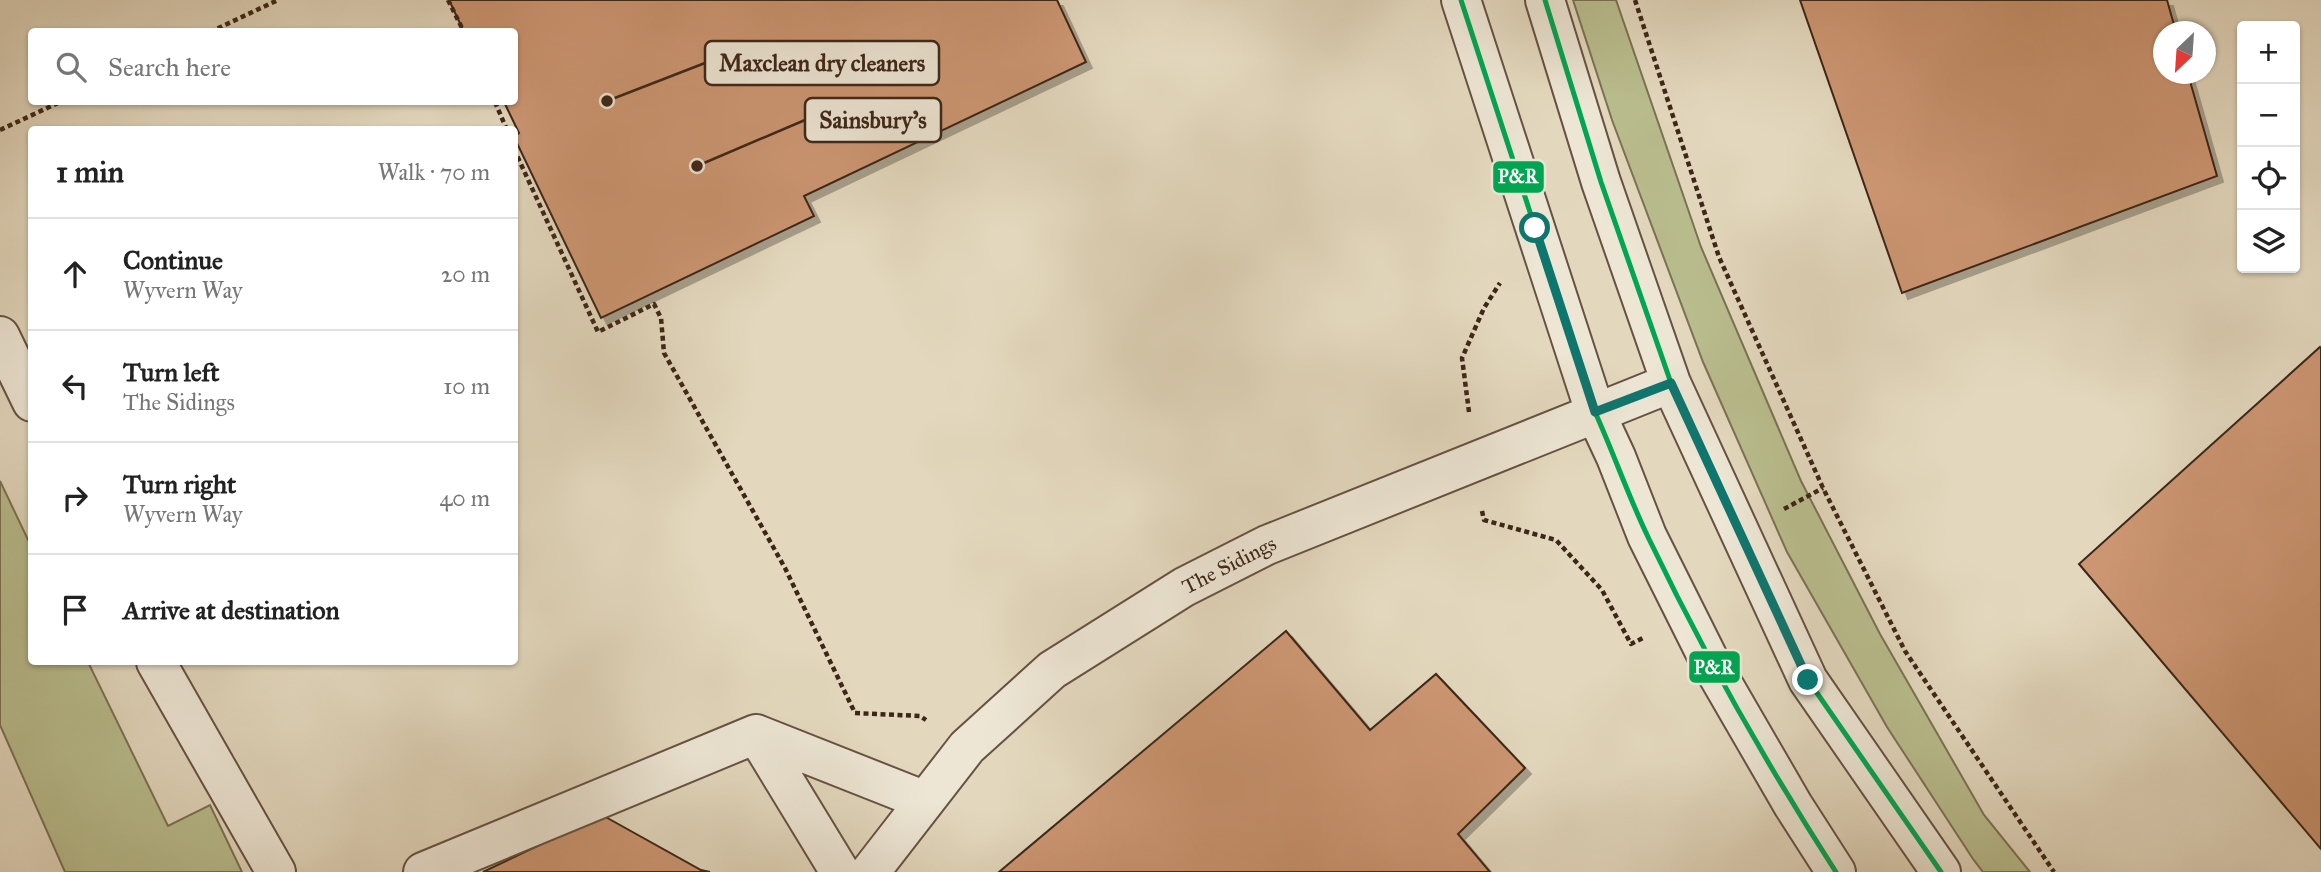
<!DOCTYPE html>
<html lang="en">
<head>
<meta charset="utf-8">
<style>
	:root { --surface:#fff; --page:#f2f2f2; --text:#222; --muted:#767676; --line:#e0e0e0 }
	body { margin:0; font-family:"IM FELL Great Primer",serif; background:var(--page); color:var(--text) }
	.controls { position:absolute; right:21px; top:21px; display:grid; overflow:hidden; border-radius:7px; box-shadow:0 2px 5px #0004 }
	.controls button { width:63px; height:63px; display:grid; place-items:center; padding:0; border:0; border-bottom:2px solid var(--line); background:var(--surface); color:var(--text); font:35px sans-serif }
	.compass { position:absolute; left:2153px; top:21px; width:63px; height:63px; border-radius:50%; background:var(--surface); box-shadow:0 2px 5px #0004; rotate:205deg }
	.stop { position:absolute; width:21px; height:21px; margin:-16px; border:5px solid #0f766e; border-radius:50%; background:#fff }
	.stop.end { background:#0f766e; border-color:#fff; box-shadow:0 2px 7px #0008 }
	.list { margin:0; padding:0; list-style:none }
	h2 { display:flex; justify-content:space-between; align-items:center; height:91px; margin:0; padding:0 28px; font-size:30px }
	h2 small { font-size:23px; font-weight:400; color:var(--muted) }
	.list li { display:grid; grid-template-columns:46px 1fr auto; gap:21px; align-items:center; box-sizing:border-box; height:112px; padding:0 28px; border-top:2px solid var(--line) }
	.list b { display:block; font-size:26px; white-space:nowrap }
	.list p { margin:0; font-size:23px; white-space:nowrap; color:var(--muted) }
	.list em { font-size:23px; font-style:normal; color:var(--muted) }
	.icon { flex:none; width:38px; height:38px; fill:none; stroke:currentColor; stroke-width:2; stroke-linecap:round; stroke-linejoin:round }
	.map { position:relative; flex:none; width:2321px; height:872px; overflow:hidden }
	.search { position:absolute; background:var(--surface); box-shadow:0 2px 5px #0004; left:28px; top:28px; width:490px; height:77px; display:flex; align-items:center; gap:18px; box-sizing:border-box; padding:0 24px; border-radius:7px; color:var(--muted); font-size:26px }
	.panel { position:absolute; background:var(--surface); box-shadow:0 2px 5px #0004; left:28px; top:126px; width:490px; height:539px; border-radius:7px }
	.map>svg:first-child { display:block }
</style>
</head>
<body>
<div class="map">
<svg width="2321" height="872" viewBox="0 0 2321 872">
	<defs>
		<filter id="shadow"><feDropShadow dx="6" dy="6" stdDeviation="0" flood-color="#0004"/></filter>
	</defs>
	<rect width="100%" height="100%" fill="#e3d8be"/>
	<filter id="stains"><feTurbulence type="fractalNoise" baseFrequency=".00286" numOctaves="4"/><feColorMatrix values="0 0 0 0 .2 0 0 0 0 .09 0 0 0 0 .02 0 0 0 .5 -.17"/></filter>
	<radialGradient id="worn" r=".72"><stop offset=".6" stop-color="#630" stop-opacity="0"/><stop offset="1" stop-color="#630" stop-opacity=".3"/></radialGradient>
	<path fill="#b9bd8e" stroke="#7b7253" stroke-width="2" d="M1573,0H1616L1701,247L1801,481L1880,634L1984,815L2030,872H1983L1973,859L1887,727L1787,552L1703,362L1612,120Z
		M0,481L31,546L32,662H88L168,826L210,805L242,872H65L0,725Z"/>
	<path fill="#cc9672" stroke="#3d2618" stroke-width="2" filter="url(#shadow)" d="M449,0H1057L1086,62L804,196L814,216L601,318L514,137L519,133L504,102H514V32H464Z
		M1800,0H2167L2176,32H2164V74H2188L2217,176L1902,293Z
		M2320,347L2321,348V849L2079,564Z
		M1286,631L1370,730L1436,674L1525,768L1458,834L1490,872H999Z
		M602,815L701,870L710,872H483Z"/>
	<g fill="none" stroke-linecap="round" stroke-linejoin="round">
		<defs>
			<path id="minor" d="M1461,0L1595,412L1616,457L1647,536L1709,660L1793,805L1836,872
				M1545,0L1601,182L1671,383L1808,680L1941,872
				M0,336L32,402
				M156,662L276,872
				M756,734L840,872
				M423,872L756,734L923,800
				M870,872L967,747L1052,670L1184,587L1267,545L1671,383"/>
		</defs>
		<use href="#minor" stroke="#665242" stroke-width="42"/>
		<path stroke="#3d2618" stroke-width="4.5" stroke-dasharray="5 3.5" stroke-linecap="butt" d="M448,0L464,32
			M1635,0L1719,257L1823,488L1905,651L2054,872
			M210,32L278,0
			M495,102L507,130
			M0,130L60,102
			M514,149L598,332L654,304L661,318L664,353L785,568L855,713L920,716L926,720
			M1469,412L1462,358L1484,308L1500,283
			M1784,509L1823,488
			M1482,511L1484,520L1556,540L1602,590L1631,644L1645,637"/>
		<use href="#minor" stroke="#ede6d5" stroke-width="38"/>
		<defs>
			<path id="bus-1" d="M1461,0L1595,412C1614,454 1629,498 1649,539C1704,654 1767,765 1836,872
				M1545,0L1601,182L1671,383L1808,680L1941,872"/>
		</defs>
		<use href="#bus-1" stroke="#ede6d5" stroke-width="10"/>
		<use href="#bus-1" stroke="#00a651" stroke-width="5"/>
	</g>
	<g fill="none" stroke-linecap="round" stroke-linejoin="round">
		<path stroke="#0f766e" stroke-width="9" d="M1535,228L1595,412L1671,383L1808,680"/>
	</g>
	<g text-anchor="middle" stroke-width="7" stroke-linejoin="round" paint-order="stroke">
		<g font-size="21" fill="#3d2618" stroke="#ede6d5">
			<text transform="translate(1229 565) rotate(-27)" y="7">The Sidings</text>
		</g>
	</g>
	<path fill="none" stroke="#3d2618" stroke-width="2.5" d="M607 101L705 63M697 166L805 120"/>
	<g fill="#3d2618" stroke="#ede6d5" stroke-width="2.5">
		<circle cx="607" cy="101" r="7"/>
		<circle cx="697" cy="166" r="7"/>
	</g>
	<g fill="#ede6d5" stroke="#3d2618" stroke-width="2.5">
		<rect x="705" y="41" width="234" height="44" rx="7"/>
		<rect x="805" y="98" width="136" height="44" rx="7"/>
	</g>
	<g font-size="23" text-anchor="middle" font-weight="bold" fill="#3d2618">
		<text x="822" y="71">Maxclean dry cleaners</text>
		<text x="873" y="128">Sainsbury's</text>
	</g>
	<g stroke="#ede6d5" stroke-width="2.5">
		<rect x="1492" y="160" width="53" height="34" rx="7" fill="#00a651"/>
		<rect x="1688" y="650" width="53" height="34" rx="7" fill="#00a651"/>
	</g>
	<g font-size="19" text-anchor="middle" font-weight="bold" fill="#fff">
		<text x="1518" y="183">P&amp;R</text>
		<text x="1714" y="674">P&amp;R</text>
	</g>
	<rect width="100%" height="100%" filter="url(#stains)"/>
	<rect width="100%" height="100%" fill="url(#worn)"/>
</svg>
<div class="controls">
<button>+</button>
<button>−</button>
<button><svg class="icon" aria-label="locate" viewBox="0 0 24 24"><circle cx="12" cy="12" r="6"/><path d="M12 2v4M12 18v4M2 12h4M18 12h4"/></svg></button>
<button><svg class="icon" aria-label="layers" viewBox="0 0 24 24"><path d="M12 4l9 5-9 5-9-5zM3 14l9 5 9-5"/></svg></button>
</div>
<svg class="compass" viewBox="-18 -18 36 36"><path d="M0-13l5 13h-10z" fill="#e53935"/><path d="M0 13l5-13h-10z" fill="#767676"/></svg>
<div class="stop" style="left:1535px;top:228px"></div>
<div class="stop end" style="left:1808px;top:680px"></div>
<div class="search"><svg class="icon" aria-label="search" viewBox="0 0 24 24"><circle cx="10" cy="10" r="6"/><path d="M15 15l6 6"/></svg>Search here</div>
<section class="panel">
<h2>1 min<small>Walk · 70 m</small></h2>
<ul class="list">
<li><svg class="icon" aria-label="ahead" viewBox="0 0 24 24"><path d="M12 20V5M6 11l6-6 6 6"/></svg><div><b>Continue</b><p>Wyvern Way</p></div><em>20 m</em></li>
<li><svg class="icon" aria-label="left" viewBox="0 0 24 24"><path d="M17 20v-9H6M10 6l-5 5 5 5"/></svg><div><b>Turn left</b><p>The Sidings</p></div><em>10 m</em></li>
<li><svg class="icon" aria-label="right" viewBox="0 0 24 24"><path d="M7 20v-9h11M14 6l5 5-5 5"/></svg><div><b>Turn right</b><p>Wyvern Way</p></div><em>40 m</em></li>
<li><svg class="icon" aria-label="arrive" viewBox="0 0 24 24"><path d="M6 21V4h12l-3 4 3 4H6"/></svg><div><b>Arrive at destination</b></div></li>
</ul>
</section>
</div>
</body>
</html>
